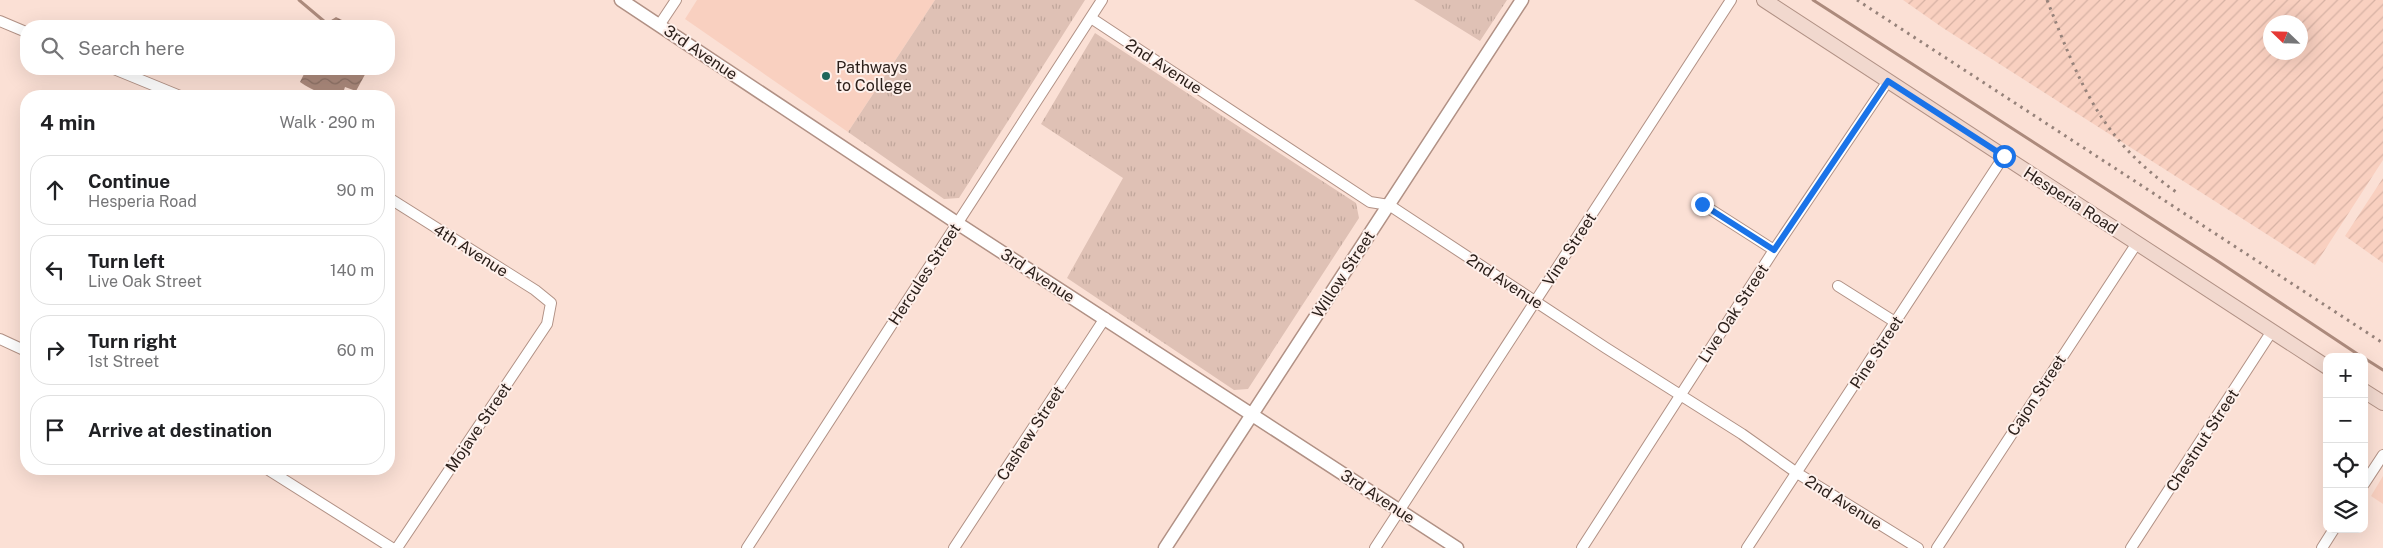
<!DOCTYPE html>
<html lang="en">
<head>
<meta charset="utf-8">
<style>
	:root { --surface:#fff; --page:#f2f2f2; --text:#202124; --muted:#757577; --line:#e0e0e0 }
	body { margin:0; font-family:"Public Sans",sans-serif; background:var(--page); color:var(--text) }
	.controls { position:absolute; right:15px; bottom:15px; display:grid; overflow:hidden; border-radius:10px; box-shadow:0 5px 20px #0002 }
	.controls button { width:45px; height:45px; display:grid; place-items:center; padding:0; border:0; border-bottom:1px solid var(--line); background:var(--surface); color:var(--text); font:25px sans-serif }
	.compass { position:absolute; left:2263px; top:15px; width:45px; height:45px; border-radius:50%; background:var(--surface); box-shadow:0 5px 20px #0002; rotate:293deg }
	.stop { position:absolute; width:15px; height:15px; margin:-11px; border:4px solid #1a73e8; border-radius:50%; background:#fff }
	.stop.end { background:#1a73e8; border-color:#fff; box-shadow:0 1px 5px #0008 }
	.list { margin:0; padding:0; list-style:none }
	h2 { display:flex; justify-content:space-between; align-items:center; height:65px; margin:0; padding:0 20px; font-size:21px }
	h2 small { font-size:16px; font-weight:400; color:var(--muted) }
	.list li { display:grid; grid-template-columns:32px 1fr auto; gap:15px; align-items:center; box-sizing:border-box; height:70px; margin:0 10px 10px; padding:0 10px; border:1px solid var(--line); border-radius:20px }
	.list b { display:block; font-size:19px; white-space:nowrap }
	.list p { margin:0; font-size:16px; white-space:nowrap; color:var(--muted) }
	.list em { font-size:16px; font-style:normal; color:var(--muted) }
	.icon { flex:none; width:28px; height:28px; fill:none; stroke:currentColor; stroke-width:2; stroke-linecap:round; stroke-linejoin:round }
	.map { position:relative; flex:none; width:2383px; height:548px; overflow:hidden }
	.search { position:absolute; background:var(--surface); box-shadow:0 5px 20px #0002; left:20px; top:20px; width:375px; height:55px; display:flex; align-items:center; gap:12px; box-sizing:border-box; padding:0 18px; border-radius:20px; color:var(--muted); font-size:19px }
	.panel { position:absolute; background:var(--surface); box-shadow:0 5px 20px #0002; left:20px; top:90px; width:375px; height:385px; border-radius:20px }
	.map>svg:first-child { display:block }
</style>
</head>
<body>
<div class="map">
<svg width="2383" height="548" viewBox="0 0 2383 548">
	<defs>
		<pattern id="industrial-furrows" width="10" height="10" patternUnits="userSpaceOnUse" patternTransform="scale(1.25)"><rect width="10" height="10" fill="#f9d0c0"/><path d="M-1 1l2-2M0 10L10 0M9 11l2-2" fill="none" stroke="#d6b2a4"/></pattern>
		<pattern id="grass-tufts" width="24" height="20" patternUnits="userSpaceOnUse" patternTransform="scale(1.25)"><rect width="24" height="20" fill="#dfc1b5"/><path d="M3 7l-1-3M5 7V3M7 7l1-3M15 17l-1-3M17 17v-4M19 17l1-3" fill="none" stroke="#c0a69b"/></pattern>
		<pattern id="water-waves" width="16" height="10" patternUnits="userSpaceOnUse" patternTransform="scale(1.25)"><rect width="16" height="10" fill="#ac8a7c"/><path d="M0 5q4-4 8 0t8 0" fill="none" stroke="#8c7065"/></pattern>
	</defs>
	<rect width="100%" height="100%" fill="#fbe0d5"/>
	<path fill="#f9d0c0" d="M697,0H935L848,132L685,19Z
		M2383,476V504L2371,496Z"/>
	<path fill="url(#industrial-furrows)" fill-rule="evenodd" d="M1903,0H2383V160L2315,265L1943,28ZM2300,22V52H2270V22Z
		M2383,178V263L2345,236Z"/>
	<path fill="url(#grass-tufts)" d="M935,0H1085L959,198L944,199L848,132Z
		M1414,0H1507L1480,41Z
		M1095,33L1356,203L1359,218L1248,389L1234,390L1067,278L1123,178L1041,124Z"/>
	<path fill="url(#water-waves)" d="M336,17L354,26H322Z
		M303,69H368L356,91L345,87L342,96C326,96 313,91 300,82L304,74Z"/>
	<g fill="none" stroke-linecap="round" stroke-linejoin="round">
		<path stroke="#ac8a7c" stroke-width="3" d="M299,0L325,22
			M1813,0L2216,260L2362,357
			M2364,358L2383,370"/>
		<defs>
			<path id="minor" d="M1091,18L1370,202L1389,205L1606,348L1742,434L1797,473L1918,548
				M0,21L26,32
				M660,24L676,0
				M114,69L180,96
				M389,198L535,290L551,303L547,324L397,548
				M1702,204L1774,250
				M1838,286L1895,322
				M0,339L26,351
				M267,469L392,548
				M2364,484L2383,455
				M747,548L1102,0
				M954,548L1105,318
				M1375,548L1731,0
				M1582,548L1774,250L1888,81
				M1747,548L2004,156
				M1937,548L2137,243
				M2131,548L2272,331
				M2322,548L2334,529"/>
			<path id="tertiary" d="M621,0L957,223L1457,548
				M1165,548L1522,0"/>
			<path id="secondary" d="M1764,0L2327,367
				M2364,391L2383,403"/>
		</defs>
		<use href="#minor" stroke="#b19185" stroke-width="12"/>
		<use href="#tertiary" stroke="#b19185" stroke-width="15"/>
		<use href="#secondary" stroke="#b19185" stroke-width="16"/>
		<use href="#minor" stroke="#fff" stroke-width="10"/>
		<use href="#tertiary" stroke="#fff" stroke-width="12"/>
		<use href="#secondary" stroke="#f1d8ce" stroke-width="14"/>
		<path stroke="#96827a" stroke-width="3" stroke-dasharray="2.5 5" stroke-linecap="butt" d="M1857,0L2383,343
			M2047,0C2081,86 2100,139 2179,194"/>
	</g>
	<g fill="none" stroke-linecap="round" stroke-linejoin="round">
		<path stroke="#1a73e8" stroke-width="6" d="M1702,204L1774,250L1888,81L2004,156"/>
	</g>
	<circle fill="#1e665b" stroke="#fef0eb" stroke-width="2" cx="826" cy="76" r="5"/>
	<g text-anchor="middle" stroke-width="4" stroke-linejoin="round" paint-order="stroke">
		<g font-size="16" fill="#2c201b" stroke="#fef0eb">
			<text transform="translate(701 52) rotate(34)" y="6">3rd Avenue</text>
			<text transform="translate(1164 66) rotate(33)" y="6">2nd Avenue</text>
			<text transform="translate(2071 200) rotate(33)" y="6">Hesperia Road</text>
			<text transform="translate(1569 249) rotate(-57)" y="6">Vine Street</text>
			<text transform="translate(471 250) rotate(32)" y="6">4th Avenue</text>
			<text transform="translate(924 274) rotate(-57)" y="6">Hercules Street</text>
			<text transform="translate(1343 274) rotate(-57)" y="6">Willow Street</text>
			<text transform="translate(1038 275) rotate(33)" y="6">3rd Avenue</text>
			<text transform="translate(1505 281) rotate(33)" y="6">2nd Avenue</text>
			<text transform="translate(1733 313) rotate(-57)" y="6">Live Oak Street</text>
			<text transform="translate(1876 352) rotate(-57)" y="6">Pine Street</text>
			<text transform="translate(2036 395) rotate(-57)" y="6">Cajon Street</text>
			<text transform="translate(478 427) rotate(-56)" y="6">Mojave Street</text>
			<text transform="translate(1030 433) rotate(-57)" y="6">Cashew Street</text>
			<text transform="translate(2202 440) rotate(-57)" y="6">Chestnut Street</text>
			<text transform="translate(1378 496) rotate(33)" y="6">3rd Avenue</text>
			<text transform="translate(1844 502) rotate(32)" y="6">2nd Avenue</text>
		</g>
		<g font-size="16" fill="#2c201b" stroke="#fef0eb" text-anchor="start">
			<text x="836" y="73">Pathways<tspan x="836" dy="18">to College</tspan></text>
		</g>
	</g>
</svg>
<div class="controls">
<button>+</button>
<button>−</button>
<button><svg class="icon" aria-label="locate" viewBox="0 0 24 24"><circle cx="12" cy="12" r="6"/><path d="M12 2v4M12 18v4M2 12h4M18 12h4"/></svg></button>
<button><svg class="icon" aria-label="layers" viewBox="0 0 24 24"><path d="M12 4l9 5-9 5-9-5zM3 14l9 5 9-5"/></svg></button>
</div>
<svg class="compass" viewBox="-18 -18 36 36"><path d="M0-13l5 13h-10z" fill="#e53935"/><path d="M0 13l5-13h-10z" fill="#757577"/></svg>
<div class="stop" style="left:2004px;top:156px"></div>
<div class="stop end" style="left:1702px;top:204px"></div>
<div class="search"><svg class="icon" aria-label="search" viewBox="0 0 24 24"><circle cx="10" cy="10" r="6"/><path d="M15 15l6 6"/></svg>Search here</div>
<section class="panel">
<h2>4 min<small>Walk · 290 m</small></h2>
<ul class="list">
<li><svg class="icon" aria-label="ahead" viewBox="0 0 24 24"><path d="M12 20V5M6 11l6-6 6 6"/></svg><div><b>Continue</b><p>Hesperia Road</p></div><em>90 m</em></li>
<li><svg class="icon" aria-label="left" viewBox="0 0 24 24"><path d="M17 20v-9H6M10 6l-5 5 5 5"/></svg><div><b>Turn left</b><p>Live Oak Street</p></div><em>140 m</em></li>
<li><svg class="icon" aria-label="right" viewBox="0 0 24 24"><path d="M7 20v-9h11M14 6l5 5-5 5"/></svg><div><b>Turn right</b><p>1st Street</p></div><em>60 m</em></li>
<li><svg class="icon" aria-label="arrive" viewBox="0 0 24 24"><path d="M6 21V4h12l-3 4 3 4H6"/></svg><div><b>Arrive at destination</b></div></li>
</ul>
</section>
</div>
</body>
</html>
